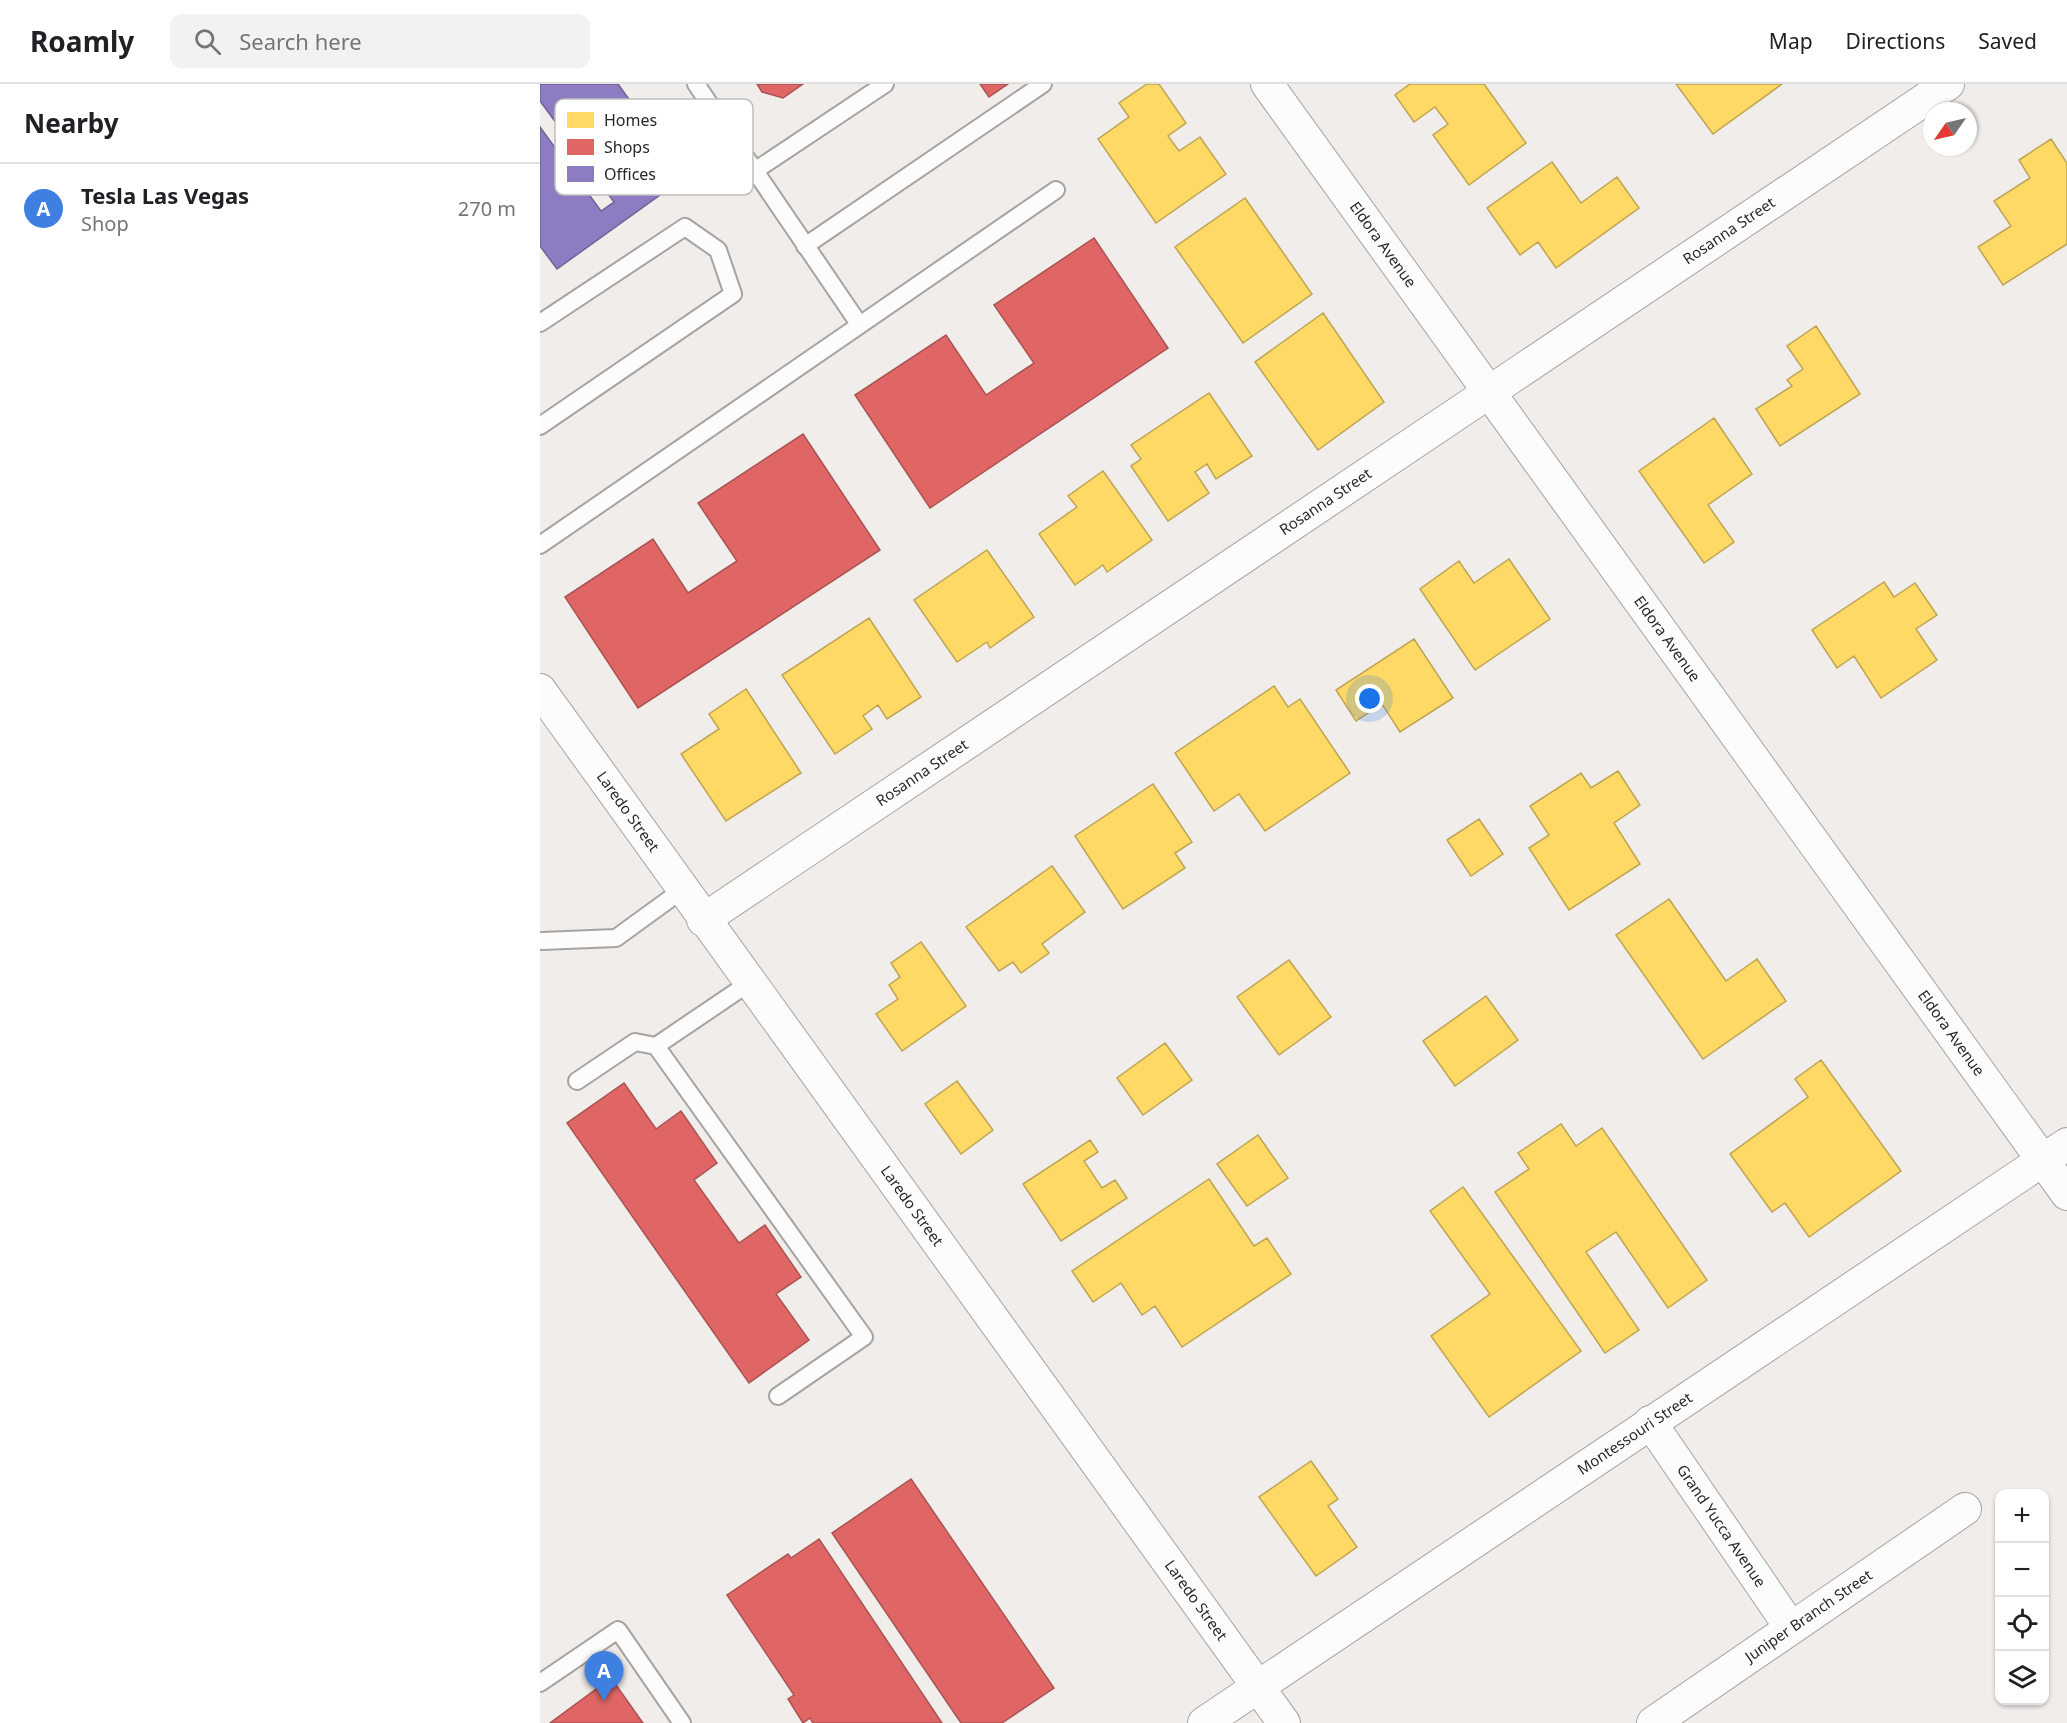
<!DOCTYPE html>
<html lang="en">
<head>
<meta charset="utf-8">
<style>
	:root { --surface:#fff; --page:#f2f2f2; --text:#202124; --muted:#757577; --line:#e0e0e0; --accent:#db2777 }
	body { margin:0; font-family:"Noto Sans",sans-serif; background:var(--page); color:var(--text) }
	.controls { position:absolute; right:18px; bottom:18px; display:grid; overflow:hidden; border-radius:12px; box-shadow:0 2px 4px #0004 }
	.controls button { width:54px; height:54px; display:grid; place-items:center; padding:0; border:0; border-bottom:2px solid var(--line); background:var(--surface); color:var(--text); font:30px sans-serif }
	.compass { position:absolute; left:1383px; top:18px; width:54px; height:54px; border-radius:50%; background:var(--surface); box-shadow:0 2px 4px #0004; rotate:236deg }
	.you { position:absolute; left:830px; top:615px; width:21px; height:21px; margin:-15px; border:4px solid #fff; border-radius:50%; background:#1a73e8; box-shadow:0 0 0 9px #1a73e833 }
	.badge { display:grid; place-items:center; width:39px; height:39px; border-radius:50%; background:var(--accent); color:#fff; font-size:20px; font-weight:700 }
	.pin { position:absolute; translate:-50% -50px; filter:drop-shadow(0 2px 3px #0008) }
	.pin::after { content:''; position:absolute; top:32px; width:21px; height:18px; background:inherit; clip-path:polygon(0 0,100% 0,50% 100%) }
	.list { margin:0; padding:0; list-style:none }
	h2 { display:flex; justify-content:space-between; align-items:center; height:78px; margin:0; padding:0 24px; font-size:26px }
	h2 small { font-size:20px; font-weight:400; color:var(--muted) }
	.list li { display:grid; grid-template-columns:39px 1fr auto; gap:18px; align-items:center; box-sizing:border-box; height:90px; padding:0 24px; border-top:2px solid var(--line) }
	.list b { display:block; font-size:22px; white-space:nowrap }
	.list p { margin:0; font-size:20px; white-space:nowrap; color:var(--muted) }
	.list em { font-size:20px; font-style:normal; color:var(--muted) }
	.icon { flex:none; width:33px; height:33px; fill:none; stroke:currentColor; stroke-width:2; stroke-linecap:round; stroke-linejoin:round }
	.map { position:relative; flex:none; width:1527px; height:1639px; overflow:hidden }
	header { display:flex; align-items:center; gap:36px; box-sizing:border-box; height:84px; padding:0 30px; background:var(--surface); border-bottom:2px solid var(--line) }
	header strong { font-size:28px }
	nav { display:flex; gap:33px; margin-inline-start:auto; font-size:21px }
	.search { width:420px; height:54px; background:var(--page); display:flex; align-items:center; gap:15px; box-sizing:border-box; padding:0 21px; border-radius:12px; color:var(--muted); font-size:22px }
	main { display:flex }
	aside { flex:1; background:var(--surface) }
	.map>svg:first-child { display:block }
</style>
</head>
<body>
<header>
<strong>Roamly</strong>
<div class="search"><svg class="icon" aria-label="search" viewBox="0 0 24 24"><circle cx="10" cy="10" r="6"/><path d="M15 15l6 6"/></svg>Search here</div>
<nav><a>Map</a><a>Directions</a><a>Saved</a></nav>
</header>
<main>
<aside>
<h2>Nearby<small></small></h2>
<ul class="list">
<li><span class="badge" style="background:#3f7fe0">A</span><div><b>Tesla Las Vegas</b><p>Shop</p></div><em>270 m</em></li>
</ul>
</aside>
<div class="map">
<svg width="1527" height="1639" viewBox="0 0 1527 1639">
	<rect width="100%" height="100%" fill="#f0edea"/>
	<path fill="#ffd966" stroke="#bfa452" stroke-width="1.5" d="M607,0H619L646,39L628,52L639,67L660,53L686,90L616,139L558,55L589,33L579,19Z
		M870,0H944L986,59L929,101L893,51L908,40L895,23L874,38L855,11Z
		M1136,0H1242L1173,50Z
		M1511,55L1527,79V160L1463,201L1438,163L1471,142L1454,117L1490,94L1479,76Z
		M1012,78L1041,119L1077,93L1099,124L1016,184L998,158L980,171L947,124Z
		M705,114L772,210L703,259L635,163Z
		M783,229L844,318L778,366L715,278Z
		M1276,242L1320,310L1240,362L1216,325L1252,302L1247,296L1263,285L1247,262Z
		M669,309L712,372L676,395L667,380L655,388L669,409L628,437L591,382L601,375L591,361Z
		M1174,334L1212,390L1168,421L1194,458L1164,479L1099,387Z
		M563,387L612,456L567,488L563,481L535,501L499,450L537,423L528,412Z
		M447,466L494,533L450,564L447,558L417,578L374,516Z
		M969,475L1010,535L935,586L880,505L919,477L934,499Z
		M1344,498L1354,513L1375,499L1397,531L1376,545L1397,576L1341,614L1314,572L1297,584L1272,546Z
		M329,534L381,613L347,635L338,621L323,632L332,645L295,670L242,591Z
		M874,555L913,614L860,648L842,620L816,637L796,606Z
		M734,602L748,623L760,615L810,689L725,747L699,710L674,727L635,669Z
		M206,605L261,689L186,737L141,670L179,645L169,630Z
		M1078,687L1100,721L1074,739L1100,780L1029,826L989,764L1009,751L990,722L1041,689L1051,704Z
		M613,700L652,758L635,769L645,784L583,825L535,752Z
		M939,735L963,770L931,792L907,756Z
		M512,782L545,828L502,860L509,869L481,889L473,878L459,887L426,843Z
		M1129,815L1186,897L1217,875L1246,917L1163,975L1076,851Z
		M381,858L426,922L362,967L336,930L358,915L349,901L360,893L351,879Z
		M749,876L791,933L739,971L697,913Z
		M946,912L978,956L915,1002L883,957Z
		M625,959L652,996L603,1031L577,994Z
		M1281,976L1361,1087L1269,1153L1245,1119L1232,1128L1190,1070L1268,1013L1255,995Z
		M417,997L453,1046L421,1070L385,1020Z
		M1021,1040L1036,1062L1062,1044L1167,1196L1128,1224L1076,1148L1046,1168L1099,1246L1065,1269L955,1108L989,1085L978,1069Z
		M718,1051L748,1094L707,1122L677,1080Z
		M550,1056L558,1068L544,1077L562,1104L575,1096L587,1114L521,1157L483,1100Z
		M669,1095L714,1162L727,1154L751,1190L642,1263L615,1222L602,1231L581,1199L553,1218L532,1187Z
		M923,1103L1041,1267L949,1333L891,1252L950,1210L890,1127Z
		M771,1377L798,1415L788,1422L817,1463L776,1492L719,1413Z"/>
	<path fill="#e06666" stroke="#a95352" stroke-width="1.5" d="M217,0H263L243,14L222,8Z
		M440,0H468L449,13Z
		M554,154L628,264L390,424L315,311L406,251L446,311L494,279L454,221Z
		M263,350L340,466L98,624L25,513L113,455L148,509L197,477L158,419Z
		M84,999L116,1045L141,1027L177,1079L154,1096L199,1159L225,1141L261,1193L236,1210L269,1256L209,1299L27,1039Z
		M371,1395L514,1604L462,1639H421L292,1449Z
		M279,1455L402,1639H273L270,1634L263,1639L248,1615L254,1611L187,1511L248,1470L251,1474Z
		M71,1594L103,1639H10Z"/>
	<path fill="#8e7cc3" stroke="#706294" stroke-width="1.5" d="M0,0H78L145,93L17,185L0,162V43L61,127L74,118L0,17Z"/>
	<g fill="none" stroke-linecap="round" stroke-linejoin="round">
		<defs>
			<path id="lane" d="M156,0L319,240
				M216,86L345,0
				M265,162L503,0
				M0,239L145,143L178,166L193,210L0,342
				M0,461L516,106
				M2,857L76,854L142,806
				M116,962L209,899
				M37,997L95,958L116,962L324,1253L238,1312
				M0,1599L78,1546L142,1639"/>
			<g id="street">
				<path id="s1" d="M727,0L1527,1110"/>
				<path id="s2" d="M0,606L744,1639"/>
				<path id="s3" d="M163,836L1408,0"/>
				<path id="s4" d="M1110,1338L1251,1544"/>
				<path id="s5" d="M664,1639L1527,1060"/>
				<path id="s6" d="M1113,1639L1425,1425"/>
			</g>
		</defs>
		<use href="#lane" stroke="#a6a3a0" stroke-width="20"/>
		<use href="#street" stroke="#a6a3a0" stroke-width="34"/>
		<use href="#lane" stroke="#fdfcfc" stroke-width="16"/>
		<use href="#street" stroke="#fdfcfc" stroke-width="32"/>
	</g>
	<g text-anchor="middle" stroke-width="6" stroke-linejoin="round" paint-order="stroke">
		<g font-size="15" fill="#2a2725" stroke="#fff">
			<text dy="5" stroke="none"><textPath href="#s3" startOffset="1236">Rosanna Street</textPath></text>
			<text dy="5" stroke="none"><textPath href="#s1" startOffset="198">Eldora Avenue</textPath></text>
			<text dy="5" stroke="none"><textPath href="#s3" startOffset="750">Rosanna Street</textPath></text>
			<text dy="5" stroke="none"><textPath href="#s1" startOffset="684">Eldora Avenue</textPath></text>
			<text dy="5" stroke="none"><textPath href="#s3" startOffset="264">Rosanna Street</textPath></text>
			<text dy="5" stroke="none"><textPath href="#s2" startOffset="150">Laredo Street</textPath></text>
			<text dy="5" stroke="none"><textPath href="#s1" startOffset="1170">Eldora Avenue</textPath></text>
			<text dy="5" stroke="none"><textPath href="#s2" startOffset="636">Laredo Street</textPath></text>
			<text dy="5" stroke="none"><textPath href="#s5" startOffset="519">Montessouri Street</textPath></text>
			<text dy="5" stroke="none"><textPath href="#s4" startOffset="126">Grand Yucca Avenue</textPath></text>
			<text dy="5" stroke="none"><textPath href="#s2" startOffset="1122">Laredo Street</textPath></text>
			<text dy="5" stroke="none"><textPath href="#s6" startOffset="189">Juniper Branch Street</textPath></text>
		</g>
	</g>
	<rect x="15" y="15" width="198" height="96" rx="9" fill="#fff" stroke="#bfbebe" stroke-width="1.5"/>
	<rect x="27" y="28" width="27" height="16" fill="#ffd966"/>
	<rect x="27" y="55" width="27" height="16" fill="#e06666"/>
	<rect x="27" y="82" width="27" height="16" fill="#8e7cc3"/>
	<g font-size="16" fill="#2a2725">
		<text x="64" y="42">Homes</text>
		<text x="64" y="69">Shops</text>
		<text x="64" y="96">Offices</text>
	</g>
</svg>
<div class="controls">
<button>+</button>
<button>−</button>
<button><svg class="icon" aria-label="locate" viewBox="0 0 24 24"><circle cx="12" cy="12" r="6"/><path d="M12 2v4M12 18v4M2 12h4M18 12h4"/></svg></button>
<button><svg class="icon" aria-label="layers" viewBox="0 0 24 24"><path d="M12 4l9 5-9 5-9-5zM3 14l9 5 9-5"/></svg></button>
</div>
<svg class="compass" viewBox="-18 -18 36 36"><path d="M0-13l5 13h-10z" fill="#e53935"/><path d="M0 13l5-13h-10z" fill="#757577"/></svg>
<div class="you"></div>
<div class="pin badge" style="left:64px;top:1617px;background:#3f7fe0">A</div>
</div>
</main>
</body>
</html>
